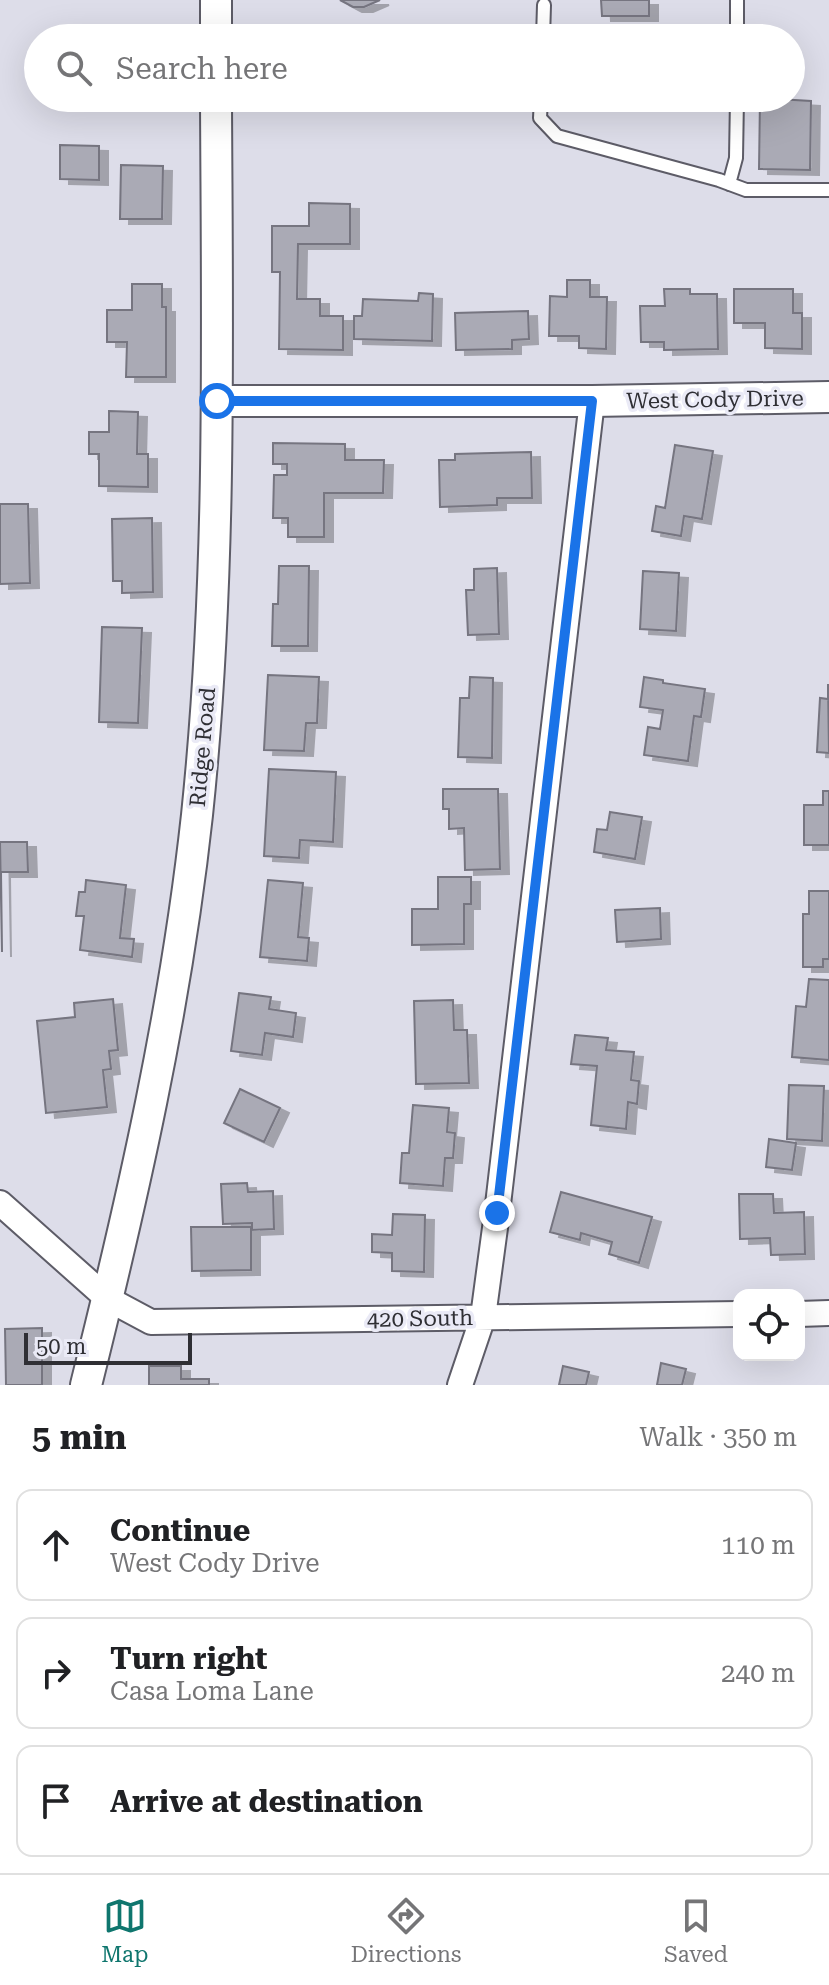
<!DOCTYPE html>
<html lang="en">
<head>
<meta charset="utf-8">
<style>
	:root { --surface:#fff; --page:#f2f2f2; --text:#202124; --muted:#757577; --line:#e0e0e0; --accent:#0f766e }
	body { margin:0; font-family:"Roboto Serif",serif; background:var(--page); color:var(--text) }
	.controls { position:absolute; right:24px; bottom:24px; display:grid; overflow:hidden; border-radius:16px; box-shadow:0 8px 32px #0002 }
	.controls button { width:72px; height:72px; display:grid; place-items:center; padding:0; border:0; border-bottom:2px solid var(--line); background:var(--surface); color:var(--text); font:40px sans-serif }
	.scale { position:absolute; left:24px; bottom:20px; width:168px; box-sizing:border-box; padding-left:8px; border:4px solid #2f2f34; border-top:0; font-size:22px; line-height:28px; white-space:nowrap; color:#2f2f34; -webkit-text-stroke:6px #eaeaf6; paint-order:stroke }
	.stop { position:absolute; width:24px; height:24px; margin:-18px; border:6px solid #1a73e8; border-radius:50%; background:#fff }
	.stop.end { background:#1a73e8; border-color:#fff; box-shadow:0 2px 8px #0008 }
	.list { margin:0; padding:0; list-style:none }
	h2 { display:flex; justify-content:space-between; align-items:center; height:104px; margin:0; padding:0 32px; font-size:34px }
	h2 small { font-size:26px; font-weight:400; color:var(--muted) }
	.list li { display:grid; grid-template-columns:52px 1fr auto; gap:24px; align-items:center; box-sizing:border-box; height:112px; margin:0 16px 16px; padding:0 16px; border:2px solid var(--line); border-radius:16px }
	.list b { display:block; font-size:30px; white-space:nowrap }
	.list p { margin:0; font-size:26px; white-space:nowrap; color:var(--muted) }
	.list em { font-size:26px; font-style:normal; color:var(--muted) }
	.icon { flex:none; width:44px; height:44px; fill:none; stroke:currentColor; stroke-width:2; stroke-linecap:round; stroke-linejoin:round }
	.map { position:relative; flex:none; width:829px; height:1385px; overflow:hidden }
	.search { position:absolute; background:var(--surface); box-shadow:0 8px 32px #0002; left:24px; right:24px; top:24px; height:88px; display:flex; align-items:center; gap:20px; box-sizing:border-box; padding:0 28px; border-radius:44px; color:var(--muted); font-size:30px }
	.sheet { height:488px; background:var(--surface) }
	nav { display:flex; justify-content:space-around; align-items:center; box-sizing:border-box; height:112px; border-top:2px solid var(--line); background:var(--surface); font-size:22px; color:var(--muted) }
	nav a { display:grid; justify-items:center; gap:4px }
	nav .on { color:var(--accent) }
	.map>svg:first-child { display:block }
</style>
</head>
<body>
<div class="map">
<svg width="829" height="1385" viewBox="0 0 829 1385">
	<defs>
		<filter id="shadow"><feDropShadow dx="9" dy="5" stdDeviation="0" flood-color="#0004"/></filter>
	</defs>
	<rect width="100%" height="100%" fill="#dddde9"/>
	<path fill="#aaaab5" stroke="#767580" stroke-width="2" filter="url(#shadow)" d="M340,0H380L364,7H353Z
		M601,0H649V16H602Z
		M760,98L811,101L810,170L759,169Z
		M60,145L99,146V180L60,179Z
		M121,165L163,166L162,219H120Z
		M309,203L350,204V244H298L297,299H320V316H343V350L279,349L280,272H272V226H309Z
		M567,280H590V297H607L606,349L579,348V336H549L550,296L567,297Z
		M132,284H162V307H166V377H126L127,342H107V310H132Z
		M664,289H690V294H717L718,349L664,350V342H641L640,306H665Z
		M734,289H793V313H802V349L765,348V323H734Z
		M419,293L433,294L432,341L354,339V316H362L363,299L418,301Z
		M528,311L529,339L512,340V349L456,350L455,313Z
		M109,411L138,412L137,454H148V487L99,486V454H89V432H109Z
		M273,443L345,444V460H384L383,493H324V537H288V518H273L274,475H287V464H273Z
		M675,445L713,451L702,519L684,516L681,536L652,531L656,506L665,508Z
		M531,452L532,498H497V505L440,507L439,460H455V454Z
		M0,504H28L30,583L0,584Z
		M152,518L153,592L122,593V581H113L112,519Z
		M279,566H309L308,646H272L273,604H278Z
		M497,568L499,634L468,635L466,590H474V569Z
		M643,571L679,573L676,631L640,629Z
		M102,627L142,628L138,723L99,722Z
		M268,675L319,677L317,723H306L304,751L264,750Z
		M470,677L493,678L492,758L458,757L460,698H469Z
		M644,677L663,680V683L705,689L701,717L694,716L688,761L644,755L648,727L660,729L663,710L640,707Z
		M828,684L829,753L817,752L820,698L828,699Z
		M269,769L336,772L333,842L300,840L299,858L264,856Z
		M443,789H498L500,869L465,870L464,828L449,829V809H443Z
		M823,791H829V845H804V805H823Z
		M610,812L642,817L635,859L594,852L597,829L607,830Z
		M0,842H27L28,872H1L2,952Z
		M438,877H471V904H464V944L412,945V909H438Z
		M86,880L126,885L120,938L134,939L132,957L80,950L84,916H76L79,892H85Z
		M268,880L303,883L298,937L309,938L307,961L260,957Z
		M809,891H829V959H823V967H803V914H809Z
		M660,908L661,939L617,942L615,910Z
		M809,979L829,980V1060L792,1057L796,1006L806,1007Z
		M239,993L271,997L269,1009L296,1013L293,1037L265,1033L262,1055L231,1051Z
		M113,999L118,1050L109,1051L111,1069L103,1070L107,1107L46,1113L37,1021L75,1017L74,1003Z
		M453,1000L454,1030H467L469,1083L416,1084L414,1001Z
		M575,1035L608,1038L606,1050L634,1052L631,1080L639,1081L637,1104L628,1102L626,1129L591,1125L597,1066L571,1064Z
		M789,1085L824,1086L822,1141L787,1139Z
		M240,1089L280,1108L264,1142L224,1123Z
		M413,1105L449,1108L447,1132L455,1133L453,1158H445L443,1186L400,1183L402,1153H409Z
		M769,1139L796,1143L792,1170L766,1167Z
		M247,1183L248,1192L273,1191L274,1229L252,1230V1223L223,1224L221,1184Z
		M561,1192L652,1217L639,1263L609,1254L612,1242L581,1233L580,1240L550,1232Z
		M739,1194H773L774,1213L804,1212L805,1254L771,1255L770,1238L740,1239Z
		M393,1214L425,1215L424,1272L392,1271V1253L372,1252V1234L392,1235Z
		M191,1227H251V1270L192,1271Z
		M42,1328V1385H6L5,1329Z
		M661,1363L686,1369L682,1385H657Z
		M149,1366H181V1379H209V1385H149Z
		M563,1366L589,1372L586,1385H559Z"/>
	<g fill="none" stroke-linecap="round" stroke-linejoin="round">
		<defs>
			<path id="service" d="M543,38L544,5
				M737,38V0
				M541,98L540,118L557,136L719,180L746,190H829
				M729,184L736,158L737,98"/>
			<path id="minor" d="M0,1203L108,1299L151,1322L739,1314
				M799,1314L829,1313
				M460,1385L483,1317L497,1213L592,401"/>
			<path id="tertiary" d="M216,38V0
				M217,401H592L829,397
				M86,1385C133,1197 176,1008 197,815C222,577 217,337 216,98"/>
		</defs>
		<use href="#service" stroke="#5d5c67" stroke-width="16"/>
		<use href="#minor" stroke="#5d5c67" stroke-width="28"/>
		<use href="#tertiary" stroke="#5d5c67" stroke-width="34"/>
		<use href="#service" stroke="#fff" stroke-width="12"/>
		<use href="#minor" stroke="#fff" stroke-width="24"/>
		<use href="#tertiary" stroke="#fff" stroke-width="30"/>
	</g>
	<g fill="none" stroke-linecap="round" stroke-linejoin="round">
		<path stroke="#1a73e8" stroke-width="10" d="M217,401H592L497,1213"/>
	</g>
	<g text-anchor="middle" stroke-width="7" stroke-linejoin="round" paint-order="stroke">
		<g font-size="22" fill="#2f2f34" stroke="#eaeaf6">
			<text transform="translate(715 399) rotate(-1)" y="8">West Cody Drive</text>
			<text transform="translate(202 747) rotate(-85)" y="8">Ridge Road</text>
			<text transform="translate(420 1318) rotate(-1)" y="8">420 South</text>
		</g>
	</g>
</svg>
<div class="controls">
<button><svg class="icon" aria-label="locate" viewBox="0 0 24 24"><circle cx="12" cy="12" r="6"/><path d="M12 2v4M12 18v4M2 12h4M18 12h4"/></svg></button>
</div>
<div class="scale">50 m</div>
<div class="stop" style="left:217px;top:401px"></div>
<div class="stop end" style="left:497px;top:1213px"></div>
<div class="search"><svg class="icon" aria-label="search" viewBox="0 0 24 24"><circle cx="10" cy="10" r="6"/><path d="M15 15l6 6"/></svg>Search here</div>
</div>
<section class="sheet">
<h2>5 min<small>Walk · 350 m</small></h2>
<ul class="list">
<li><svg class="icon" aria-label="ahead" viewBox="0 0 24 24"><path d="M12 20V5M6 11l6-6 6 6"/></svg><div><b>Continue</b><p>West Cody Drive</p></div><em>110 m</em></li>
<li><svg class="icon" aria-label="right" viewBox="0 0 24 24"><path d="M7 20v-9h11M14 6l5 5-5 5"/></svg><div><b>Turn right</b><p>Casa Loma Lane</p></div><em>240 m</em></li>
<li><svg class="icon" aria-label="arrive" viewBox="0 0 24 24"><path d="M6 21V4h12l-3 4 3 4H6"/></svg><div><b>Arrive at destination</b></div></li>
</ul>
</section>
<nav>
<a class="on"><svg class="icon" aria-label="map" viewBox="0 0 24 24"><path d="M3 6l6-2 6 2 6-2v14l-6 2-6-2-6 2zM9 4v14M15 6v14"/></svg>Map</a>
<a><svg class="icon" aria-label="directions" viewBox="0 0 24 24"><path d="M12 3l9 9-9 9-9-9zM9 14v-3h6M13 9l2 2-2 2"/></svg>Directions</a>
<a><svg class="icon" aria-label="saved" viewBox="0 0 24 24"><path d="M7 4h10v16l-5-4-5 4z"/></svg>Saved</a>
</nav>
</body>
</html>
